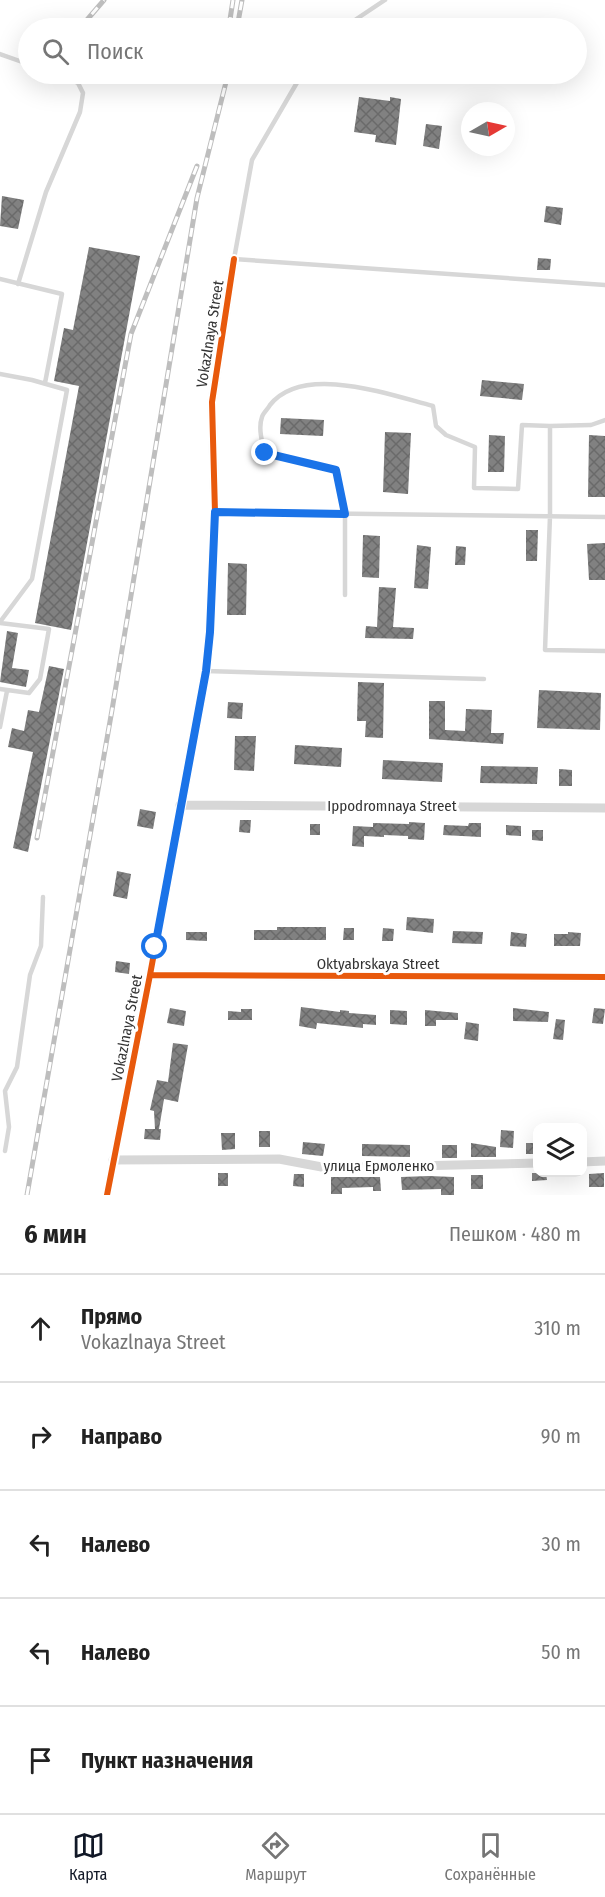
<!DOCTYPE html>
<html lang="ru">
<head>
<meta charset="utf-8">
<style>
	:root { --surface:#fff; --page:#f2f2f2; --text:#222; --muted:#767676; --line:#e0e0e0; --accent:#111827 }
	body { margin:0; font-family:"Fira Sans Condensed",sans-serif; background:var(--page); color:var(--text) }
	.controls { position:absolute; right:18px; bottom:18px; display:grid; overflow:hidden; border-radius:12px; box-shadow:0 6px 24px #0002 }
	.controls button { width:54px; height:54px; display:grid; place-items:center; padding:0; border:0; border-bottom:2px solid var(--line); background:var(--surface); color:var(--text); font:30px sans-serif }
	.compass { position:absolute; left:461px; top:102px; width:54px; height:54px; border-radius:50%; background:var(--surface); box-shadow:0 6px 24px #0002; rotate:81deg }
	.stop { position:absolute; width:18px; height:18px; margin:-14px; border:4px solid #1a73e8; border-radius:50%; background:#fff }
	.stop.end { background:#1a73e8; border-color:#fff; box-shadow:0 2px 6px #0008 }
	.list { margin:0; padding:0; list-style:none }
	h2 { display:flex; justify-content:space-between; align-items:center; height:78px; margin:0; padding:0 24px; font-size:26px }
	h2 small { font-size:20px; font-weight:400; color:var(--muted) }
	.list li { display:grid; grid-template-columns:39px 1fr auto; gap:18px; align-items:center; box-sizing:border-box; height:108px; padding:0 24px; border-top:2px solid var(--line) }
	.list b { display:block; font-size:22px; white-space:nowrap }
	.list p { margin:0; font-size:20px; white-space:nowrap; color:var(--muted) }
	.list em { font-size:20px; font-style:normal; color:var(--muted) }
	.icon { flex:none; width:33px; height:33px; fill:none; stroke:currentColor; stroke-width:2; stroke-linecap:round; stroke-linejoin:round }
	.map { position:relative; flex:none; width:605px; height:1195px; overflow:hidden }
	.search { position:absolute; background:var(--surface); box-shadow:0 6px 24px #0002; left:18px; right:18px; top:18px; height:66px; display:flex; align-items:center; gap:15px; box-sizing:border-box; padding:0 21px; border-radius:33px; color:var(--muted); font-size:22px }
	.sheet { height:618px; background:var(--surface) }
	nav { display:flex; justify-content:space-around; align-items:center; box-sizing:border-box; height:84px; border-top:2px solid var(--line); background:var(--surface); font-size:16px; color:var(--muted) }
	nav a { display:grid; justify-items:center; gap:3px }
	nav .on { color:var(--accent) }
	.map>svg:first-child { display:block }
</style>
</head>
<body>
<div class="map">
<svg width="605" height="1195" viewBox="0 0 605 1195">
	<defs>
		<pattern id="building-cross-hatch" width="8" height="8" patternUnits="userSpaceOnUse" patternTransform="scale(1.5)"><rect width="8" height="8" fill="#818181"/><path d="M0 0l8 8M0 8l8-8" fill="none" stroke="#6a6a6a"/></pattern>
	</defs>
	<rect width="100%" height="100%" fill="#fff"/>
	<path fill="url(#building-cross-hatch)" d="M359,97L390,101V97L401,99L396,145L375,142L376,135L354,132Z
		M426,124L442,126L439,149L423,146Z
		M2,196L24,200L18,229L0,226Z
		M546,206L563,208L561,225L544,222Z
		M89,247L140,256L71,630L35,623L79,386L54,381L64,328L73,330Z
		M538,258L551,259L550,270H537Z
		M482,380L524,384L522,400L480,396Z
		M281,418L324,420L323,436L280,434Z
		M385,432L411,433L408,494L383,492Z
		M489,435L505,436L504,472H488Z
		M589,435L605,436V497H588Z
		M526,530H538L537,561H526Z
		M363,535L380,536L379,578L362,577Z
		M605,543V580H589L587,544Z
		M417,545L431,547L428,589L414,588Z
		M456,546L466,547L465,565H455Z
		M228,563L247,564L246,615H227Z
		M379,587L396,588L393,627L414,628L413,639L365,638L366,626L377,627Z
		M7,631L18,633L12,668L29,670L26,687L0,682Z
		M49,666L64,669L28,852L13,848L33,752L8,747L12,728L24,731L28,710L39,712Z
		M358,682L384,683L383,738L365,737L366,721H357Z
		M539,690L601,693L600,730L537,728Z
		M429,701H445V730L465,731L466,709L492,710L491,733H504L503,744L429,739Z
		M228,702L243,703L242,719L227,718Z
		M235,736H256L254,771L234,770Z
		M295,745L342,748L341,767L294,764Z
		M383,760L443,763L442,782L382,779Z
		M481,766L538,767L537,784L480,783Z
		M559,769L572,770V786H559Z
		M140,809L156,812L153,829L137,826Z
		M240,820H251L250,833L239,832Z
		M409,822L425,823L424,840L408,839V836L384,835V837L364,836V847L352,846L353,826L373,827V823L409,824Z
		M469,823H481V837L443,835L444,825L468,826Z
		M310,824H320V835H310Z
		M506,825L521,826V836L506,835Z
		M532,830H543V841L532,840Z
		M117,871L131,874L127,899L113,896Z
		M407,917L434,919L433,933L406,930Z
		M277,927H326V940H254V930H277Z
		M344,928H354V940H343Z
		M383,928L394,929L393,941H382Z
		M453,931L483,932L482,944L452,943Z
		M186,932H207V941L186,940Z
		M511,932L527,934L526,947L510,946Z
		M568,932L581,933L580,946H554V934H568Z
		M116,961L130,963L129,974L115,972Z
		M301,1007L340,1012V1010L349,1011V1013L376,1015V1025L363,1024V1028L317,1023L316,1029L299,1026Z
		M170,1008L186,1011L184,1026L167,1023Z
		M513,1008L549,1012L548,1022L513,1021Z
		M594,1008L605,1009L603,1024L592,1023Z
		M241,1009H252V1020H228V1011L241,1012Z
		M390,1010L407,1011V1025L390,1024Z
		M425,1010L458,1013V1020H436V1026H425Z
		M556,1019L565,1020L563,1040L553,1039Z
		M466,1022L479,1024L478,1041L464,1039Z
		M173,1043L188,1045L178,1102L164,1099L159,1129H161L160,1140L144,1139L145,1129H155L154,1111L150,1110L152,1101L157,1080L168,1082Z
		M501,1130L514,1131L513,1148L500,1147Z
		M259,1131H270V1147H259Z
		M221,1133H235V1149L222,1150Z
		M303,1142L325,1144L323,1156L302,1154Z
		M471,1143L496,1147V1157H471Z
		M526,1143H537V1154H526Z
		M362,1144L410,1145V1157L362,1156Z
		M442,1145H457V1158H442Z
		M218,1173H228V1186H218Z
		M532,1173H546L547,1180L532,1181Z
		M604,1173V1187H589V1174Z
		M294,1174H304V1187L293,1186Z
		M471,1175H483V1189H471Z
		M429,1176L454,1177V1195H441V1189L402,1190L401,1177Z
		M331,1177H380L381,1191H373V1187L342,1188V1194H331Z"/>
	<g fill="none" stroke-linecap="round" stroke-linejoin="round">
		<path stroke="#d7d7d7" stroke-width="4.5" d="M343,28L385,0
			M0,54L28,64
			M302,74L252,160L234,259L605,285
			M0,279L62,294L45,383
			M18,284L46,192L80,112L83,93L78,83L57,74
			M0,374L32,380L67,390L32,579L0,622
			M550,426L591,425L605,420
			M215,512L605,517
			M345,595V514L336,470L265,453C262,442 258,428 262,417C263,413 268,409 270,405C303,363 390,395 433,406L436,426L446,435L475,447L474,488L518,489L522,425L550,426V516L545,650L605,651
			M0,623L49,629L40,679L29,693L0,689
			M206,671L484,679
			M0,727L7,691
			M5,1151L9,1127L5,1091L17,1067L30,975L41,946L43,897"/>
		<path stroke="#d7d7d7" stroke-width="9" d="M180,805L605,808
			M150,975L605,977
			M113,1160L279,1159L327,1168L538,1163
			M582,1162L605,1161
			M107,1195L150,975L206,671L210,632L215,512L212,402L234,259"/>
		<defs>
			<path id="rail" d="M229,26L233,0
				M80,28L104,0
				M237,28L242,0
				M37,838L131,334L197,166
				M27,1195L112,710L197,198L228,74"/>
		</defs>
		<use href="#rail" stroke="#bebebe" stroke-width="5"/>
		<use href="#rail" stroke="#fff" stroke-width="3" stroke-dasharray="9" stroke-linecap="butt"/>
		<defs>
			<path id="cycleway" d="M150,975L605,977
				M107,1195L150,975L206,671L210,632L215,512L212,402L234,259"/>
		</defs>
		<use href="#cycleway" stroke="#fff" stroke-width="10"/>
		<use href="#cycleway" stroke="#e8590c" stroke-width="6"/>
	</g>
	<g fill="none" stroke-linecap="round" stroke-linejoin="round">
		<path stroke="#1a73e8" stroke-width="8" d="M155,947L206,671L210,632L215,512L345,514L336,470L265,453"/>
	</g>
	<g text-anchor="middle" stroke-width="6" stroke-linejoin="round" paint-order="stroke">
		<g font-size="15" fill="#333" stroke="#fff">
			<text transform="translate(210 334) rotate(-81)" y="5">Vokazlnaya Street</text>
			<text x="392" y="811">Ippodromnaya Street</text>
			<text x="378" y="969">Oktyabrskaya Street</text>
			<text transform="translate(127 1028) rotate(-79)" y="5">Vokazlnaya Street</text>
			<text x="379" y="1171">улица Ермоленко</text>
		</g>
	</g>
</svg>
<div class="controls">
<button><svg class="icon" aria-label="layers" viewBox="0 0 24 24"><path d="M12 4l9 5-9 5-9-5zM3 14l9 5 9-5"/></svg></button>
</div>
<svg class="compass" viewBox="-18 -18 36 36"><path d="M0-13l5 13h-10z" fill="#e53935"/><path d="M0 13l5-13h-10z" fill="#767676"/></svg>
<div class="stop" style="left:155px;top:947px"></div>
<div class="stop end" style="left:265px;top:453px"></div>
<div class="search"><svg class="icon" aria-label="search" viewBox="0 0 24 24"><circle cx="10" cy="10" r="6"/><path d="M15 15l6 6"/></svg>Поиск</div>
</div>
<section class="sheet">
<h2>6 мин<small>Пешком · 480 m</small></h2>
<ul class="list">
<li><svg class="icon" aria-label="ahead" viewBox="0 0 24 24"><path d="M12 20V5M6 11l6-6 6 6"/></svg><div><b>Прямо</b><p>Vokazlnaya Street</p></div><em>310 m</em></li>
<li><svg class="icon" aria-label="right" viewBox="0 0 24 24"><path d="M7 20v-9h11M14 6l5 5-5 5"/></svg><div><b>Направо</b></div><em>90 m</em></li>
<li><svg class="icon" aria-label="left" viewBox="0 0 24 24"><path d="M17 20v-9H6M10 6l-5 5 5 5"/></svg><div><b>Налево</b></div><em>30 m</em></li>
<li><svg class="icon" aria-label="left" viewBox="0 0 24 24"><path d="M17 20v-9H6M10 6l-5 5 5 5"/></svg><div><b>Налево</b></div><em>50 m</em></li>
<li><svg class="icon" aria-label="arrive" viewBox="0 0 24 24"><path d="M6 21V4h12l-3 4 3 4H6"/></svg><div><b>Пункт назначения</b></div></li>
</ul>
</section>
<nav>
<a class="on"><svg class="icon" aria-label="map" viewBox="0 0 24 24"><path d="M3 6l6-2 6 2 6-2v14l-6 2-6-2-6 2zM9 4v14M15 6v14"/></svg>Карта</a>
<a><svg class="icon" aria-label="directions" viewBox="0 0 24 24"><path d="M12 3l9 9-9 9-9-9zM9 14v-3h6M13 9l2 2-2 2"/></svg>Маршрут</a>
<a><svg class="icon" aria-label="saved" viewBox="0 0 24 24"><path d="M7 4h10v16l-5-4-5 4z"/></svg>Сохранённые</a>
</nav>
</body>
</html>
